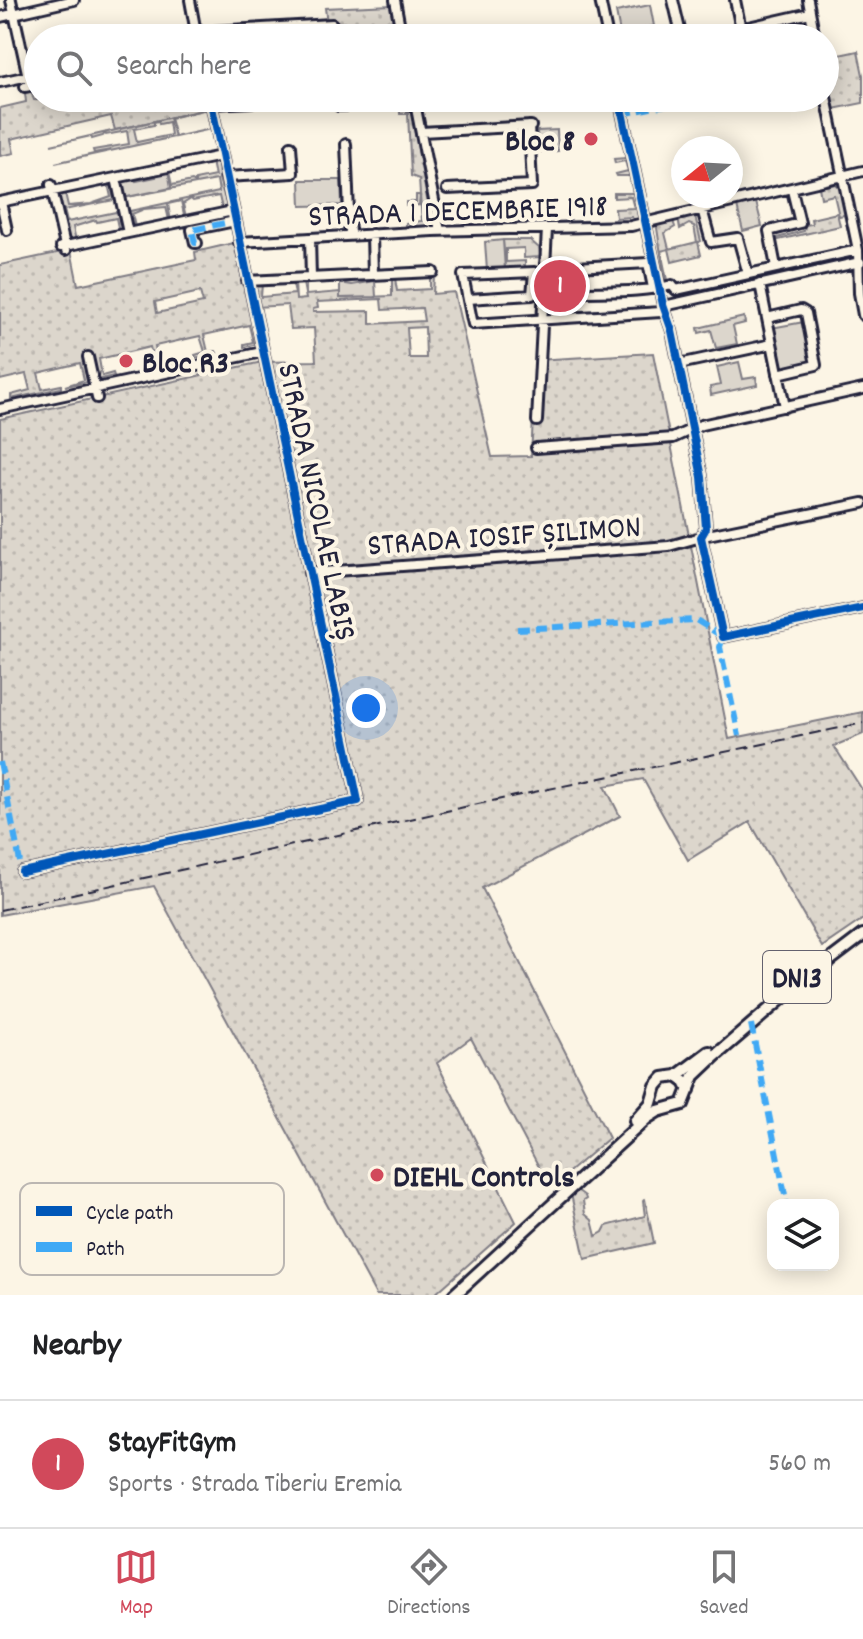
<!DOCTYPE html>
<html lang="en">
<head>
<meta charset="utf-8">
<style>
	:root { --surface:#fff; --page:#f2f2f2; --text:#202124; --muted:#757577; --line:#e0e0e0; --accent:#d1495b }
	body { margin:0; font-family:Dekko,sans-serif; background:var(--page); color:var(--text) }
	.controls { position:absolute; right:24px; bottom:24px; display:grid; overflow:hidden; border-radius:16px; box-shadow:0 4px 20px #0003 }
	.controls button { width:72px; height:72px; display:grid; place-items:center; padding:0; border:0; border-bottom:2px solid var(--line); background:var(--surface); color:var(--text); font:40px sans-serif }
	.compass { position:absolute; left:671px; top:136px; width:72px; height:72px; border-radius:50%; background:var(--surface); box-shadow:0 4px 20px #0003; rotate:252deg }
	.you { position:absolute; left:366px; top:708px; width:28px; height:28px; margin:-20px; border:6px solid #fff; border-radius:50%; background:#1a73e8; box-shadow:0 0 0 12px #1a73e833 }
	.badge { display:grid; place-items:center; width:52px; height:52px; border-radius:50%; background:var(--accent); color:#fff; font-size:26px; font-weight:700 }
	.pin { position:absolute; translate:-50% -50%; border:4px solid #fff; box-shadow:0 2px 8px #0006 }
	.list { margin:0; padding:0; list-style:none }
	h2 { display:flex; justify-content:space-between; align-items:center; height:104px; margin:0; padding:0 32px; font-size:34px }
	h2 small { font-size:26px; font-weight:400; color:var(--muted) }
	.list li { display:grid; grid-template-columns:52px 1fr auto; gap:24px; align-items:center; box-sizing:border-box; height:128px; padding:0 32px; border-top:2px solid var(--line) }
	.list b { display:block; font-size:30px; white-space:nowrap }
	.list p { margin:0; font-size:26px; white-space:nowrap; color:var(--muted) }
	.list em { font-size:26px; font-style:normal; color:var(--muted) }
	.icon { flex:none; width:44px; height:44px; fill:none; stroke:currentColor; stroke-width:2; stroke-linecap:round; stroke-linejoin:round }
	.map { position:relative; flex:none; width:863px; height:1295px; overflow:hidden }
	.search { position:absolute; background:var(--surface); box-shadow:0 4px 20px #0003; left:24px; right:24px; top:24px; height:88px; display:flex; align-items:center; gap:20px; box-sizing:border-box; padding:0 28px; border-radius:44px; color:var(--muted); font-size:30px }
	.sheet { height:232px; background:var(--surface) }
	nav { display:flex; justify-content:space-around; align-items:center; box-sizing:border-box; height:112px; border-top:2px solid var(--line); background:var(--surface); font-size:22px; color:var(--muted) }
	nav a { display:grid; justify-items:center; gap:4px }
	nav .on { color:var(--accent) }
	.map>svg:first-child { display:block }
</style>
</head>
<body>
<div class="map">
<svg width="863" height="1295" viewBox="0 0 863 1295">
	<defs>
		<pattern id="grass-dots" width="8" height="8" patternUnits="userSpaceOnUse" patternTransform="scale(2)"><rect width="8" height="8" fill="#dcd6cc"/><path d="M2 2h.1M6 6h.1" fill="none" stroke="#bcb7b0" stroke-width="1.8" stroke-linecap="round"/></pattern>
		<pattern id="garden-furrows" width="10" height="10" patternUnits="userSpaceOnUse" patternTransform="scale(2)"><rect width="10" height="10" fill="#dcd6cc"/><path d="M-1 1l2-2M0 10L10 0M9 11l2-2" fill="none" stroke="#bcb7b0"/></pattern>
	</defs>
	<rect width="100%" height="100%" fill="#fcf5e5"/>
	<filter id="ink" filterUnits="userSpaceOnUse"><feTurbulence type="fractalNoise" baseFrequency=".0125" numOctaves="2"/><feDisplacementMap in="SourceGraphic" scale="16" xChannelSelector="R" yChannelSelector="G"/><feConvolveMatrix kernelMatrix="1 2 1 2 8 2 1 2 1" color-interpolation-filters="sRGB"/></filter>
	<g filter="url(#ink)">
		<path fill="url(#grass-dots)" stroke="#7f7c84" stroke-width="2" fill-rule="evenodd" d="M392,5L396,21L327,23L325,8Z
			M858,51L863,75V103L833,109L825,58Z
			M31,91L34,100L205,98L207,109L115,130L111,116L11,139L14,153L0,156V108L26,102L25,93Z
			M400,111H411L432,226L406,227V223L422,221L420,196L419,205L406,206V202H416V195H420L419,179L411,176L408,114H400Z
			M626,155L640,212V217L633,220L632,217L616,218L615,209L634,208L631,197L614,198V193H634L630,176H617L616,174L628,171L625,161L615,163L614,159L626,158Z
			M215,160L218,161L219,178L228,210L222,209L219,196L193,201L191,199L183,204L186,217L193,216L185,219L181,201L168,204L171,222L147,225L169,220L166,207L144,209L132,214L135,227L145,225L133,230L129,213L125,212L219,192L217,180L122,198L171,188L168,170L189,166L169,172L172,185L192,181L195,183V180L215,176L212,162L192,165Z
			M110,182L114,199H119L64,210L67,222L121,211L119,215L123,233L119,232L116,218L97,222L96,220L73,227L76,241L69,244L57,193L85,187L65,193L68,206L91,204L111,197L108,184L88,187Z
			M835,184L844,193L856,248L852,246L844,215L839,216L834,195L821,198L819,187Z
			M837,213L840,226L778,240L777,238L804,231L805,225L812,224L811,219Z
			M695,216L701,241L698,242L701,255L672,262L669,249L661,251L668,285L666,287L657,228L658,225L673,221L675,227L665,233L669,249L697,242L694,226L689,224L680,229L679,223L680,220Z
			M503,240H530L539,248L541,257L524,258V248L506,249V262L525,261V269L505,270Z
			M234,243L257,344L244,347V344L253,342L249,325L204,335L208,352L216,351L217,353L195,358V355L205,352L200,336L155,346L159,363L167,361L168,364L143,369L142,366L154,363L150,347L99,359L102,376L113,373L114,376L97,380L92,357L84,358L89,382L65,386L84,380L80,363L38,373L42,389L61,385V388L11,399V395L30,390L26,374L0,380V265L71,250L78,285L196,260L195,252ZM200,292L203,303L157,313L155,302Z
			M434,276L433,294L454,292L492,457L531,456L536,360L653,353L729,739L863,712V734L834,746L863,791V919L822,947L750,822L688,860L643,779L605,786L620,816L482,888L609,1138L550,1188L471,1038L437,1063L516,1222L434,1295H376L154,886L0,915V419L262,362L316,361L314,328L291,329L288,305L256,307L252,285L262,284L261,297L295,294L293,285L295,283L296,300L306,299L303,283L306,282V295L340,292L341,298L392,296V278H395L397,291L430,289V277ZM381,299L382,310L422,308L424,321L370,324V311L313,312V309L318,308L317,302ZM425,327L426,358H409L407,328Z
			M577,1190L585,1196L586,1199L583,1201L585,1214L592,1220L596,1236L603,1232L606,1226L645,1216L643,1201L645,1199L654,1243L585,1259L571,1194Z"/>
		<path fill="#dcd6cc" stroke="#7f7c84" stroke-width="2" d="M650,5L654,26L620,33L616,12Z
			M557,130L558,151L538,152L537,131Z
			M168,170L171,188L122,198L119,180L134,177L136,181L156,177V173Z
			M300,180H341L342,205L301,206Z
			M756,202L762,226L743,231L737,206Z
			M503,240L505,270L487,271L485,242Z
			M375,281L376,297L340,298V283L352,285Z
			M744,317L745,323L733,326L737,344L716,348L711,330L699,333L698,328Z
			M804,322L812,361L779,368L771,328Z
			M739,362L743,379L756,377L757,385L711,395L710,387L721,385L717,367Z"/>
		<path fill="url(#garden-furrows)" stroke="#7f7c84" stroke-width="2" fill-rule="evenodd" d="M207,109L170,118L175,137L211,129L55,163L111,150L94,153L93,150L129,144L127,131L106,135L105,133L103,136L92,139L91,136L51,145ZM158,121L159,124L169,122L171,135L137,142L134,129L154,125V122Z"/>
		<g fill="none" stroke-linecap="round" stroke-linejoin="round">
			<defs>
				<path id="minor" d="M11,0L30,86L25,87
					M190,0L197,38
					M395,0L402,38
					M600,0L608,38
					M673,0L682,38
					M735,0L741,29
					M808,0L815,38
					M0,17L74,0
					M196,32L332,24
					M700,38L810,13
					M0,82L38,74
					M825,92L858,250L859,293L863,315
					M414,98L440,231
					M619,98L663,305L672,331L702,477L706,528L701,537L723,637L863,608
					M211,104L251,102
					M339,106L415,103
					M421,132L531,126
					M346,144L350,235
					M226,177L293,173L291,146
					M116,178L128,233
					M51,185L66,250
					M447,189L532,185L529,126
					M0,202L221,156
					M1,202L7,230
					M702,209L711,242L738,238L748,274
					M372,234L373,275
					M310,238L311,278
					M239,242L433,231L631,226L863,171
					M197,243H195L192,230L235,221
					M61,247L233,211
					M776,267L769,231L800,223L792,190
					M247,281L433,272
					M760,284L785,407
					M653,288L648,263L576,267L578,292C609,291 642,293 672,285L676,290L858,250
					M468,299L532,295L534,272L463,275L472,320L473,324L661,312
					M664,306L860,262
					M767,318L801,310L806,313L816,365L778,374
					M88,357L97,398
					M679,364L772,344
					M0,409L262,352
					M537,421L547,229
					M536,448L673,438L701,425L863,389
					M703,536L863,503
					M309,573L669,546L701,537
					M22,872L358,801L210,98"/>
				<path id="major" d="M677,1076L709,1052
					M635,1121L651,1103L656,1086L663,1078L677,1076L685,1082L689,1090
					M454,1295L647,1118L658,1111L683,1104L694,1076L715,1056L801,982L863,935"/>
			</defs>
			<use href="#minor" stroke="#22223b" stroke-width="14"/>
			<use href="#major" stroke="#22223b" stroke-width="16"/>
			<use href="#minor" stroke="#fcf5e5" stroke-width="8"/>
			<use href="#major" stroke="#fcf5e5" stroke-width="10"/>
			<path stroke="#22223b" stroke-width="2" stroke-dasharray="12 6" stroke-linecap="butt" d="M0,910L487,802L863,723"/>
			<path stroke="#3fa9f5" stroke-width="6" stroke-dasharray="12 6" stroke-linecap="butt" d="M28,76L38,74
				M622,114L699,98
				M197,243H195L192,230L230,222
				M517,629L696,620L723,637L720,647L739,736
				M0,762L22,872
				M751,1024L787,1205"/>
			<defs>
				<path id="cycleway" d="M619,98L663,305L672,331L702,477L706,528L701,537L723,637L863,608
					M22,872L358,801L210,98"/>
			</defs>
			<use href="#cycleway" stroke="#fcf5e5" stroke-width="13"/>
			<use href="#cycleway" stroke="#0057b8" stroke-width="8"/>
		</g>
	</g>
	<g fill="#d1495b" stroke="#fcf5e5" stroke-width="3">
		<circle cx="591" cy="139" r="8"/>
		<circle cx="126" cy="361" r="8"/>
		<circle cx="377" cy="1175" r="8"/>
	</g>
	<g text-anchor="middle" stroke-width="8" stroke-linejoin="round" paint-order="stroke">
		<rect fill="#fcf5e5" stroke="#63616e" stroke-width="2" x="763" y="951" width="68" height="52" rx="6"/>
		<g font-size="30" font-weight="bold" fill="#22223b">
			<text x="797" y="987">DN13</text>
		</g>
		<g font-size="32" font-weight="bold" fill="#22223b" stroke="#fcf5e5" text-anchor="start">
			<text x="575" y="150" text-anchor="end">Bloc 8</text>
			<text x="142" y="372">Bloc R3</text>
			<text x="393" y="1186">DIEHL Controls</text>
		</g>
		<g font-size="32" fill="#22223b" stroke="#fcf5e5">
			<text transform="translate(458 209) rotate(-2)" y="11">STRADA 1 DECEMBRIE 1918</text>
			<text transform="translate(319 501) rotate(78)" y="11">STRADA NICOLAE LABIȘ</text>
			<text transform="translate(504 534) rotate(-4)" y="11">STRADA IOSIF ȘILIMON</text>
		</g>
	</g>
	<rect x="20" y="1183" width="264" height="92" rx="12" fill="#fcf5e5" stroke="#bbb6b2" stroke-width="2"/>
	<rect x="36" y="1206" width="36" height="10" fill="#0057b8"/>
	<rect x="36" y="1242" width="36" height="10" fill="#3fa9f5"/>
	<g font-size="22" fill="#22223b">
		<text x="86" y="1219">Cycle path</text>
		<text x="86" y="1255">Path</text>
	</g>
</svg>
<div class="controls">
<button><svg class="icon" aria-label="layers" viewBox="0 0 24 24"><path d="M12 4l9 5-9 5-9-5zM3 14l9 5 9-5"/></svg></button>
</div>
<svg class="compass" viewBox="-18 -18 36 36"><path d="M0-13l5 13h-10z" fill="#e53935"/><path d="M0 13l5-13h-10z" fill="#757577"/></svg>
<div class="you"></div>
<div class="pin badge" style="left:560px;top:286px">1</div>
<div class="search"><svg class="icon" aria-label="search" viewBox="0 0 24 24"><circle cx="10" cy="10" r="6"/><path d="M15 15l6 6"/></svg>Search here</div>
</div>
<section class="sheet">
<h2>Nearby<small></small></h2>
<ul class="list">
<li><span class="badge">1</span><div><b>StayFitGym</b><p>Sports · Strada Tiberiu Eremia</p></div><em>560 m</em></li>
</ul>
</section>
<nav>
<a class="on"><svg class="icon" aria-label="map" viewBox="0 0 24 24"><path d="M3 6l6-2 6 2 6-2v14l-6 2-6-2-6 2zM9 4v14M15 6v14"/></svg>Map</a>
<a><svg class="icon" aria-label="directions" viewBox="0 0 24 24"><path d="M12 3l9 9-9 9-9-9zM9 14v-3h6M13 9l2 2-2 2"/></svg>Directions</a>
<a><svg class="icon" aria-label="saved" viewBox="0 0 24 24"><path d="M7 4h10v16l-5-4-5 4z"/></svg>Saved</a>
</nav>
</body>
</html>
